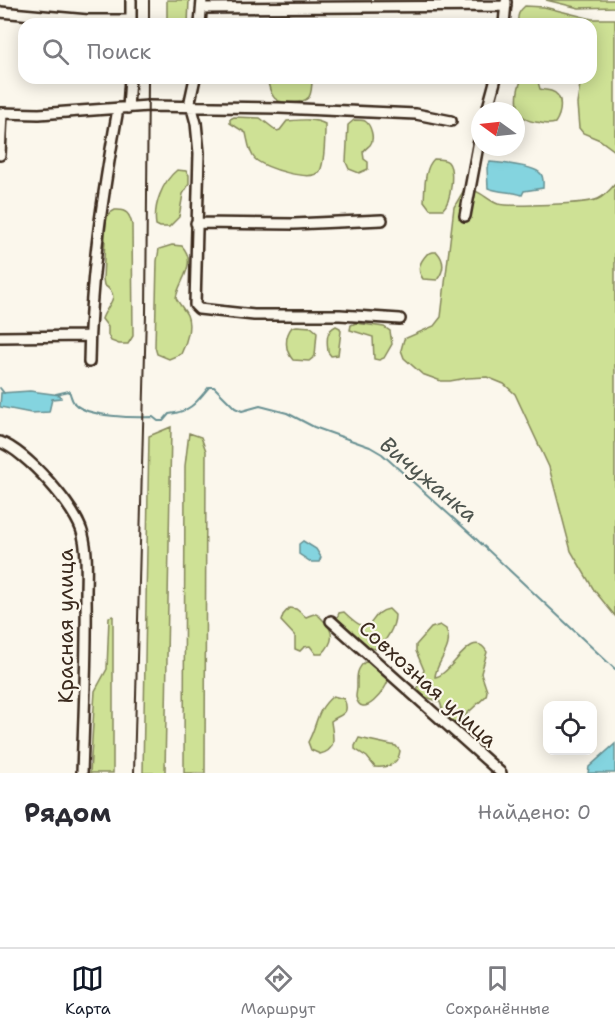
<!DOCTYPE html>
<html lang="ru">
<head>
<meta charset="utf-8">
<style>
	:root { --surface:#fff; --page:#f7f7f7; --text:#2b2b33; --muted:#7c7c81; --line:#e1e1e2; --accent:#111827 }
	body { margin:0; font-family:"Shantell Sans",sans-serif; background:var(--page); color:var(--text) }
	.controls { position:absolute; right:18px; bottom:18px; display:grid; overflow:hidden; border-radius:12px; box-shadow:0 3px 15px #0003 }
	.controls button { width:54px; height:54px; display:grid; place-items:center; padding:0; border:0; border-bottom:2px solid var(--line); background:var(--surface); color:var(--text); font:30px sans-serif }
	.compass { position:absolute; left:471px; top:102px; width:54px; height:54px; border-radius:50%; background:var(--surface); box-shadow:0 3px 15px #0003; rotate:285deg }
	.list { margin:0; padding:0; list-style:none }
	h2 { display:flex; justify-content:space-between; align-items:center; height:78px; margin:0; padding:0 24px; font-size:26px }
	h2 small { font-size:20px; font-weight:400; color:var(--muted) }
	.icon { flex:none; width:33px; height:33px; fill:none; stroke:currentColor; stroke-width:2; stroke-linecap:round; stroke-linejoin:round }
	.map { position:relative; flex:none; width:615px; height:773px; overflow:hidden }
	.search { position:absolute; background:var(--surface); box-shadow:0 3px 15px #0003; left:18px; right:18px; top:18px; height:66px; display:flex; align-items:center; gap:15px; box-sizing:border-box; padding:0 21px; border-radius:18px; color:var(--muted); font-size:22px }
	.sheet { height:174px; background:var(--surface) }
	nav { display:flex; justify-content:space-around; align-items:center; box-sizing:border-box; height:84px; border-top:2px solid var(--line); background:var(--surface); font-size:16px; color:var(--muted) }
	nav a { display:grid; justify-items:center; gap:3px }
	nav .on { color:var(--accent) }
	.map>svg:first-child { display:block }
</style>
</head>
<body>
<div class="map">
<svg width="615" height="773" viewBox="0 0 615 773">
	<rect width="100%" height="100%" fill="#fbf7ec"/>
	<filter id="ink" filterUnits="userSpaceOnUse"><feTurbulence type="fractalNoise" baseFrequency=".0167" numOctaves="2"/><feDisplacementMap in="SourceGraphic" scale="12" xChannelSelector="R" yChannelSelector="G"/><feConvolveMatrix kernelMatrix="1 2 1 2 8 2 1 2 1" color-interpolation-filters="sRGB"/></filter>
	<g filter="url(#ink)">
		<path fill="#cee195" stroke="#84865a" stroke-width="1.5" d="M167,0H189L188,24H167Z
			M546,0H615V7L579,8Z
			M525,6L544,7L592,19H615V151L600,140L583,133L579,128L577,104L581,78H591V24H518C517,15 519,11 525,6Z
			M267,78H284L289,80L292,78H312C312,84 312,92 309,97C303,104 277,105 273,96C270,92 268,83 267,78Z
			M523,78H537L540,89C544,90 547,90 551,91C565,95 561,114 555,123C550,125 546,124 541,123C536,122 530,122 526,119C514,112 516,88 523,78Z
			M234,117L260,118L277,131L280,130L287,121C299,120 315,118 325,124C325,136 325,161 320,171C312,183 264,168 255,159C249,153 248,141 246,133L230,123V119Z
			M354,120C357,120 362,120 365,121C371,125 375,139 370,145C368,147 365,149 363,152L364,159L368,162V169L359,173L349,169L346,162L348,125Z
			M434,159C439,159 445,159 448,162C455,170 451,202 443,209H430L424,201C425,188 424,168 434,159Z
			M177,170L186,171L189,175V184L183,194L179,217L169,227H160L156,225C153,206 162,182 177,170Z
			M615,184V616L594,590L571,551L549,467L515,394L504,384L487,377L467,378L450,381H441L422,374L404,358L401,350L404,339L434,326L441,317L454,207L464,190C478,187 486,200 498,204C510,207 588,204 598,199C605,196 610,190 615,184Z
			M115,210C126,209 130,214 132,225L133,336L128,344H119L111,341L108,335V327L102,319C106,305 123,297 104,285L103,279L106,219L108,214Z
			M172,245L182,246C198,264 179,280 176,298C179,304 184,309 187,315C192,326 186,344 181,354L169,359L157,354L155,347L157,261L159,249Z
			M433,252H437C445,261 444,271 437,280L423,279C416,269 420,262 427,254Z
			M356,323L384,327L390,331L392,344L384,358L379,360L374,359L373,337L350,330L351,325Z
			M297,326L311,327L317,332L315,356L309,361L293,360C285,351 284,337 292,327Z
			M336,326L340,328L341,331L338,355L331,356L328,352C327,342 325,331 336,326Z
			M171,427L165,773H143L149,436Z
			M189,433L201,437L206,451L205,773H184L185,466Z
			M289,608L296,609L306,617C309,616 312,614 315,614C318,614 321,618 323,620C335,632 334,642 322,654H316L310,646L304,647L300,651L295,649V636L281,621L283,615Z
			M389,609L395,615C395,627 386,642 376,649C367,648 343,632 339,623C336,619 337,618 339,613L344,612C377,644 365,613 389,609Z
			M113,616V773H90L95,691L107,669L109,617Z
			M440,625L446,629C455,648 436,661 435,677C451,676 472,625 487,652L481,673L487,691L486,696L458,722C446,722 443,712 440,702L420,695C414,683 421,681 424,670L416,651V645L431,628Z
			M365,662L375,663L389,677C387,691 361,721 356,697C356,693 357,691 357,687C357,677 356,669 365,662Z
			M333,696L344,699C351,715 340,714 331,721C332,734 339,750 320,754L311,750L308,742C318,724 315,711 333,696Z
			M359,738L396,746L400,751C398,765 388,768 375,767L367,757L355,749V746Z"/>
		<path fill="#84d4df" stroke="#679092" stroke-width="1.5" d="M490,162C501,163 535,166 541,174C544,178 543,183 543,188L524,191L522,195C511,191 500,193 488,188L487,168Z
			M30,391L60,395L61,398L52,399L49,412L31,413L0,407L1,393Z
			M303,541L316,549L321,557L319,562H311L299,554V544Z
			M615,744V773H588L589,767Z"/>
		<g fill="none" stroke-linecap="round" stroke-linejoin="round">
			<path stroke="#679092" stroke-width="2" d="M0,388L4,393
				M56,394L69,391C71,395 71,400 75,404C87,417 135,418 153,417L158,421H163L169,414C190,412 196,403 209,387H214L235,408L242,411L260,406L287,413L314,427L370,447L382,454L474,537L615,669"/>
			<defs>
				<path id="minor" d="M202,8L506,6
					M0,12L88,20H131
					M131,24V0
					M200,24L202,0
					M504,24L506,2
					M195,78L190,101L196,123L199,153L195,305L199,309L254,315H340L400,319
					M128,108L130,78
					M487,111L496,78
					M0,113L39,114L148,106L279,108L416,114L451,121
					M0,155L2,113
					M465,216L480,135
					M196,223L294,224L382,220
					M0,337L89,336
					M89,362C90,277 103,192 118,109
					M0,442C26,451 77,508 83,535C88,554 86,575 86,595C87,654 84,713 82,773
					M331,621L501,773"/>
			</defs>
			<use href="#minor" stroke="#3b2a1e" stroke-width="14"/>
			<use href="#minor" stroke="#fbf7ec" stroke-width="9"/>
			<path stroke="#3b2a1e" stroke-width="2" d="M149,24V0
				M134,773L146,313L148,78"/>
		</g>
	</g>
	<g text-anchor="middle" stroke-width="4.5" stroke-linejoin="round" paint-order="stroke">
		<g font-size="21" fill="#3b2a1e" stroke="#fbf7ec">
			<text transform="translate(66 626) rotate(-90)" y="7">Красная улица</text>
			<text transform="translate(428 684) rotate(42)" y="7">Совхозная улица</text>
		</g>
		<g font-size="22" font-style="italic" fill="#4d544e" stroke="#fbf7ec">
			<text transform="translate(429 479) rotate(40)" y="8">Вичужанка</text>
		</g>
	</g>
</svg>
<div class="controls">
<button><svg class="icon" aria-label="locate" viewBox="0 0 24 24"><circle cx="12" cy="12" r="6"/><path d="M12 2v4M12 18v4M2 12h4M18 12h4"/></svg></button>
</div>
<svg class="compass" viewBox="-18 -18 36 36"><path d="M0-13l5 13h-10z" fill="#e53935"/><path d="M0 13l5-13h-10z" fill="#7c7c81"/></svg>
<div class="search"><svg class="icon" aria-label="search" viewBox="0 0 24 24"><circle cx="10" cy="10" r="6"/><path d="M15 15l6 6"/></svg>Поиск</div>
</div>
<section class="sheet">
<h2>Рядом<small>Найдено: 0</small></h2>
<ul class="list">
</ul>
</section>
<nav>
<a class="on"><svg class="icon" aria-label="map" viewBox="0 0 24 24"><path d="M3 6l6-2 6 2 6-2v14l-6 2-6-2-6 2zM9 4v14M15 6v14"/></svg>Карта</a>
<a><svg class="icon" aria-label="directions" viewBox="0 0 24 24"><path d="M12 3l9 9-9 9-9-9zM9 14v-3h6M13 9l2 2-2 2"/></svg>Маршрут</a>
<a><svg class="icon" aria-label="saved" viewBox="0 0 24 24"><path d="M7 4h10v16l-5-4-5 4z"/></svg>Сохранённые</a>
</nav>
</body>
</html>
